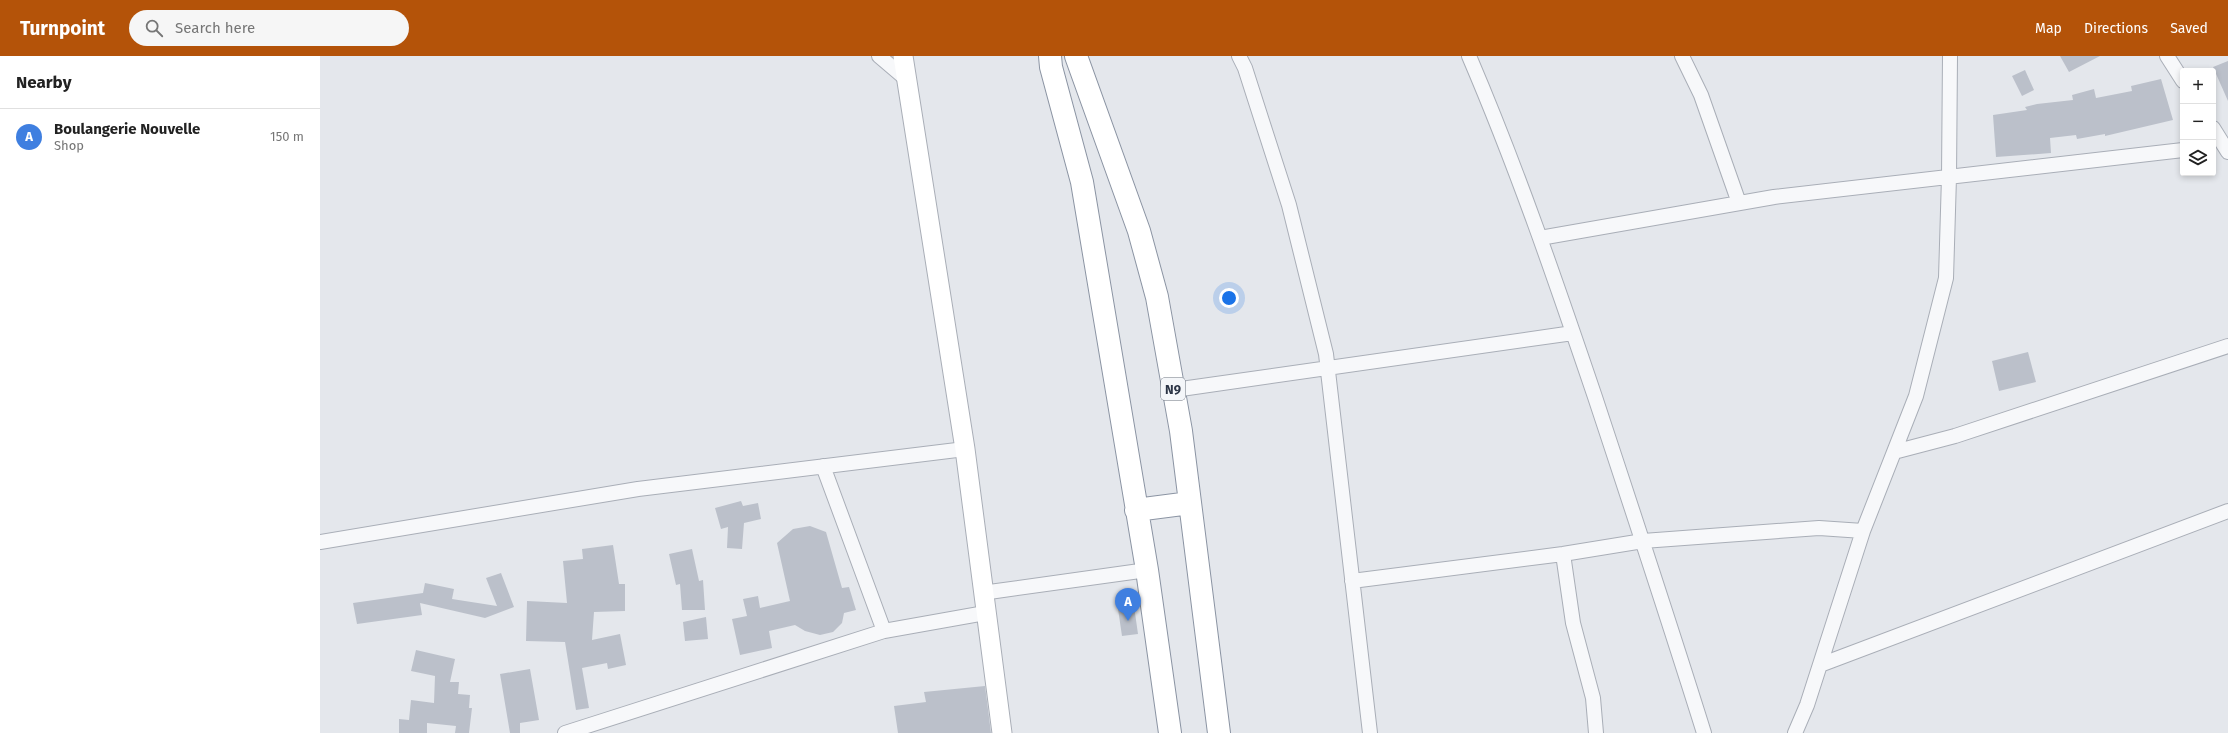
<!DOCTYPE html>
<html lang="en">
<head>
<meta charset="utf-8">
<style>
	:root { --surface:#fff; --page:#f6f6f6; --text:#222; --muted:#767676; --line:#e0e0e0; --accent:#b45309 }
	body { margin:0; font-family:"Fira Sans",sans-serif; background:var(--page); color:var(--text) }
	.controls { position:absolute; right:12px; top:12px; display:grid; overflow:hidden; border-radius:4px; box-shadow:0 2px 6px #0003 }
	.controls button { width:36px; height:36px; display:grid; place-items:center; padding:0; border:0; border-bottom:1px solid var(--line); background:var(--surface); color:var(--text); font:20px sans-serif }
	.you { position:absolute; left:909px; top:242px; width:14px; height:14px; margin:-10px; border:3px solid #fff; border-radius:50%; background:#1a73e8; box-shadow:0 0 0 6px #1a73e833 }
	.badge { display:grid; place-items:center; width:26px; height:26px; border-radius:50%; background:var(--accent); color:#fff; font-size:13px; font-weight:700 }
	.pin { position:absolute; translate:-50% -33px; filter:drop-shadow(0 1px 2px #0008) }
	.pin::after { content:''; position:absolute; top:21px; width:14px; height:12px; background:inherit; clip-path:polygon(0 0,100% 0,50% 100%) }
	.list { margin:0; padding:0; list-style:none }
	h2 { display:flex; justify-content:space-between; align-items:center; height:52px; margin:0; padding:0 16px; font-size:17px }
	h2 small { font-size:13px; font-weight:400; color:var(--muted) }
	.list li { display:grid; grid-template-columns:26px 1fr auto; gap:12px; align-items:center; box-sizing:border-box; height:56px; padding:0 16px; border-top:1px solid var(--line) }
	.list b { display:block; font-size:15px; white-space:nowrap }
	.list p { margin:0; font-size:13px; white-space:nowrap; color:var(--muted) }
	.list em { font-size:13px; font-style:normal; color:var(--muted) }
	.icon { flex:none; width:22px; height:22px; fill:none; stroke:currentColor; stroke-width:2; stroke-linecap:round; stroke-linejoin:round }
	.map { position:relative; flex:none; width:1908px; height:677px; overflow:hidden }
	header { display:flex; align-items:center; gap:24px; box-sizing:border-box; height:56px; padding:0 20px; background:var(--accent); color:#fff }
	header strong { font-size:19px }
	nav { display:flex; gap:22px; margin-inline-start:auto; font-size:14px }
	.search { width:280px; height:36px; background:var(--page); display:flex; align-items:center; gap:10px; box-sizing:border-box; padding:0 14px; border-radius:22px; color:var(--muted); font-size:15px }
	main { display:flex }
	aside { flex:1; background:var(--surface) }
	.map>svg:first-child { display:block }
</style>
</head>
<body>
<header>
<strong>Turnpoint</strong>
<div class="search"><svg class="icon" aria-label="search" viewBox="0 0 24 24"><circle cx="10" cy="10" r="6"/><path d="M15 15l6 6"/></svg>Search here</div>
<nav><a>Map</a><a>Directions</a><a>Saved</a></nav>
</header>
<main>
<aside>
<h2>Nearby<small></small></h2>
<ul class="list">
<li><span class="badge" style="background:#3f7fe0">A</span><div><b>Boulangerie Nouvelle</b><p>Shop</p></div><em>150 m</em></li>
</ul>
</aside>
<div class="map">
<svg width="1908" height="677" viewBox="0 0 1908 677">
	<rect width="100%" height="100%" fill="#e4e7ec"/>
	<path fill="#bbc0ca" d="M1740,0H1780L1749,16Z
		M1908,5V45L1893,11Z
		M1705,14L1714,34L1702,40L1692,20Z
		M1841,23L1853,64L1785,80V78L1757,83L1756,79L1730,82L1731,97L1676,101L1673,59L1707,54L1705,51L1717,48L1753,44L1752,39L1774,33L1776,42L1812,35L1811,30Z
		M1708,296L1716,326L1679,335L1672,305Z
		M421,445L423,450L438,447L441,463L424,467L422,493L407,492L408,471L401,473L395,452Z
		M490,470L506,476L522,532L529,531L536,554L524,557L522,567L513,576L500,579L485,575L475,569L449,575L452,592L420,599L412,563L427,560L423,543L438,540L440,552L470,545L457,487L473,473Z
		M293,489L299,528H305V555L274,556L272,584L300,578L306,609L288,613L287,607L262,612L269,652L256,654L245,586L206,585L207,545L247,547L243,505L263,503L262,493Z
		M372,493L379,525L383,524L385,554H362L360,528L356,529L349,498Z
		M181,517L194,551L165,562L100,547L102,559L37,568L33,547L103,537L105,527L134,533L132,543L177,550L166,522Z
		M814,550L818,578L802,580L798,553Z
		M386,561L388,583L365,585L363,566Z
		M96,594L135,603L130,626H139L138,638L150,639L149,652H152L149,677H135L136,670L107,667V677H79V663L89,664L91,644L114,647L115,620L91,615Z
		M210,613L219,664L200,667V677H190L180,618Z
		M665,630L671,677H578L574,650L606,646L604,636Z"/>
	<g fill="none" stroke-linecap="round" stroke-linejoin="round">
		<defs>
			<path id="street" d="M559,0L586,23
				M919,0L925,12L969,149L1006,298L1050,677
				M1149,0C1197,112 1236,226 1275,341C1312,453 1349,565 1384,677
				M1362,0L1381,39L1419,147
				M1847,0L1863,25
				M1893,72L1908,96
				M1220,182L1454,141L1863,94
				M854,334L1253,277
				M1574,396L1635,380L1908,290
				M503,410L564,575
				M0,486L318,433L645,393
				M1243,498L1253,567L1273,642L1276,677
				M1032,525L1243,498L1323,485L1499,472L1543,475
				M662,537L827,514
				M1500,609L1908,455
				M245,677L564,575L665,557
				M1475,677L1487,649L1543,475L1596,340L1626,222L1629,121L1630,0"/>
			<path id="secondary" d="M583,0L645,393L682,677"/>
			<path id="highway" d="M730,0L731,11L762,126L827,514L850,677
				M756,0L819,175L837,241L861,375L899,677
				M816,454L870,447"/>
		</defs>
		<use href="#street" stroke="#a9aeb7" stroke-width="16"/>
		<use href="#secondary" stroke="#a9aeb7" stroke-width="21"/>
		<use href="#highway" stroke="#8b94a3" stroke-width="24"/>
		<use href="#street" stroke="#f7f8fa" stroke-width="14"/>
		<use href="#secondary" stroke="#fff" stroke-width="19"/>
		<use href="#highway" stroke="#fff" stroke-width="22"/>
	</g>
	<g text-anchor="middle" stroke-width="3.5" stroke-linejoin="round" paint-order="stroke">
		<rect fill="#f4f6f9" stroke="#676e7b" stroke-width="1" x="841" y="322" width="24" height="22" rx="3"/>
		<g font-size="13" font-weight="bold" fill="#2b3445">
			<text x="853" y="338">N9</text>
		</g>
	</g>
</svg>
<div class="controls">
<button>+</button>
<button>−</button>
<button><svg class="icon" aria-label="layers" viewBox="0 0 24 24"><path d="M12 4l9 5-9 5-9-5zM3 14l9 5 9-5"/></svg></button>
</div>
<div class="you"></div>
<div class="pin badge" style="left:808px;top:565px;background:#3f7fe0">A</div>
</div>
</main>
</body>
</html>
